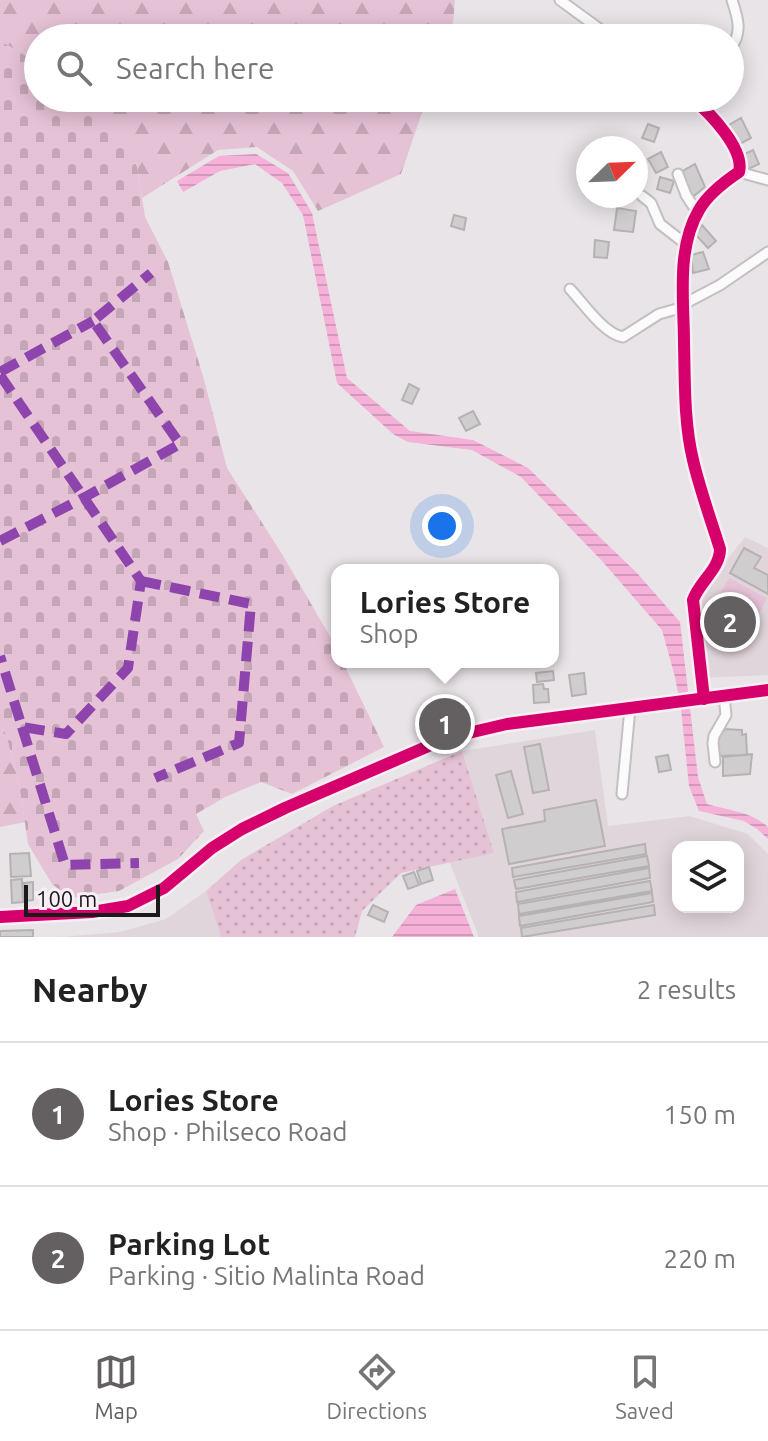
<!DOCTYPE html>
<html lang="en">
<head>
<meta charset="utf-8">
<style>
	:root { --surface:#fff; --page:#f6f6f6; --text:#222; --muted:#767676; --line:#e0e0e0; --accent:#646062 }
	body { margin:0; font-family:Ubuntu,sans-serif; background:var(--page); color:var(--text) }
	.controls { position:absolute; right:24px; bottom:24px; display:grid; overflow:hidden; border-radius:16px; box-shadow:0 4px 20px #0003 }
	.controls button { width:72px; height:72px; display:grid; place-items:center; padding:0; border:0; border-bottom:2px solid var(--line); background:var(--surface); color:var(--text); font:40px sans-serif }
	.compass { position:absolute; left:576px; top:136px; width:72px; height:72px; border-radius:50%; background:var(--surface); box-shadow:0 4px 20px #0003; rotate:67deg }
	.scale { position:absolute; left:24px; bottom:20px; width:136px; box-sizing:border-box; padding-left:8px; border:4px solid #1c191b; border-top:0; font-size:22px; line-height:28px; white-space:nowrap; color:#1c191b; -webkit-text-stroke:6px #f8eff4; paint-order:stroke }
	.you { position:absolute; left:442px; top:526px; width:28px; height:28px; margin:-20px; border:6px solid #fff; border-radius:50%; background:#1a73e8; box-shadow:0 0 0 12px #1a73e833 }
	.badge { display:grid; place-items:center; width:52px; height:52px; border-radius:50%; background:var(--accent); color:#fff; font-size:26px; font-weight:700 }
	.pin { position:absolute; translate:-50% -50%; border:4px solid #fff; box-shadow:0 2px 8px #0006 }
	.popup { position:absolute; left:331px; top:564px; width:228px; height:104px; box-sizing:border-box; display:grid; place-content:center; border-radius:16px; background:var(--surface); filter:drop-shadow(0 2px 6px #0005); font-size:26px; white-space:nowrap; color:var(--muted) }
	.popup b { font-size:30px; color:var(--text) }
	.popup::after { content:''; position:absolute; left:50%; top:100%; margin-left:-16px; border:16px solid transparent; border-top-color:var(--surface) }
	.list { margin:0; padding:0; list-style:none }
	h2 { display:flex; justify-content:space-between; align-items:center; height:104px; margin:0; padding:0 32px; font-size:34px }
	h2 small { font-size:26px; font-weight:400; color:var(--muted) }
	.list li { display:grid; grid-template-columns:52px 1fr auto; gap:24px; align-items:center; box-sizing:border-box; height:144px; padding:0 32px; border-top:2px solid var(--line) }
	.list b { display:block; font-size:30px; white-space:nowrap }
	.list p { margin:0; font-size:26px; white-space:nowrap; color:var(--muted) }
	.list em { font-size:26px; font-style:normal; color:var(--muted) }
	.icon { flex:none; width:44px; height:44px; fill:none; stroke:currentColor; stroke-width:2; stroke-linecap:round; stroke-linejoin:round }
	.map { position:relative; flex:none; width:768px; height:937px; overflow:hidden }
	.search { position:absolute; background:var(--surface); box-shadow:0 4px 20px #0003; left:24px; right:24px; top:24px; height:88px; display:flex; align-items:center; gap:20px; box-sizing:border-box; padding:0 28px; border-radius:44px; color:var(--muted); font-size:30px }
	.sheet { height:392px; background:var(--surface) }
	nav { display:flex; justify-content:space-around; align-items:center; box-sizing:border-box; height:112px; border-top:2px solid var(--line); background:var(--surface); font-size:22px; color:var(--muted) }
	nav a { display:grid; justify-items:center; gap:4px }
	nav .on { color:var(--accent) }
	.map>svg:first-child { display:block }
</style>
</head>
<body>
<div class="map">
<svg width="768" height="937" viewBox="0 0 768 937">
	<defs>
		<pattern id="grass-dots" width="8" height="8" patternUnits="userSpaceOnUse" patternTransform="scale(2)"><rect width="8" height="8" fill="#e6c2d6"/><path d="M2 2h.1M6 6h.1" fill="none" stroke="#c5a6b7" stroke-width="1.8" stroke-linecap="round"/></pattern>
		<pattern id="forest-firs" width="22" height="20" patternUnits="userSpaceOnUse" patternTransform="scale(2)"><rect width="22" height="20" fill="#e6c2d6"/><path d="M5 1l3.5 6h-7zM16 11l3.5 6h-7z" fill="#c5a6b7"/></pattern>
		<pattern id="cemetery-stones" width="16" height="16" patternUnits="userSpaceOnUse" patternTransform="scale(2)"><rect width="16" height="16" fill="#e6c2d6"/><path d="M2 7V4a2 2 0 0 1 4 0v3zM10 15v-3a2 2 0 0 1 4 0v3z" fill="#c5a6b7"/></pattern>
		<pattern id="water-rules" width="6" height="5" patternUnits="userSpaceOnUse" patternTransform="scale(2)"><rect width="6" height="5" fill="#f5b1d8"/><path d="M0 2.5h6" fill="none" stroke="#d198b9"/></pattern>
	</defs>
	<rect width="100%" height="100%" fill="#e9e4e7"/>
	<path fill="#e1d5dc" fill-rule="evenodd" d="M745,537L768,548V675L701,678L695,600Z
		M595,730L608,826L689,816L748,834L768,854V937H479L449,861L494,853L462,751ZM678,847H738V907H678Z
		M206,891L221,937H61L120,932L166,919Z"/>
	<path fill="url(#grass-dots)" d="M462,751L494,853L401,873L362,911L355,937H221L206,891L241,860L333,806Z"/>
	<path fill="url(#forest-firs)" d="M0,0H455L453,23L448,38H38V65L23,54L0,41Z
		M82,98H427L401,174L318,211L293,171L257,147L218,150L142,198L137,165Z
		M0,727L5,731L19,783L25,822L0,827Z"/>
	<path fill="url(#cemetery-stones)" d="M0,41L23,54L38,65V98H82L105,115L137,166L145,217L168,262L203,376L227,468L282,554L335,645L337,650V662H343L384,747L292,794L261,782L225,797L196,814L204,831L178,859L119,891L70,898L52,884L28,844L19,783L5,731L0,727Z"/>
	<path fill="#e6c2d6" d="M729,578L767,598L755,622L716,601Z"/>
	<path fill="url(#water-rules)" d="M256,154L288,173L312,213L347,378L410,431L473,440L528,468L637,573L680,622L698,777L707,804C728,810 752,812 768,827V839L757,829L744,821L699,811L689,786L681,709L675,677L662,630L602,561L521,477L472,450L408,442L393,434L337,383L303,215L282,183L255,164L220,171L183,192L177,181L219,156Z
		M455,889L474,937H392L416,905Z"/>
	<path fill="#d0cdce" stroke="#b6b2b4" stroke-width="2" d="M741,118L751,138L734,147L724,128Z
		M648,124L659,128L654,142L642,138Z
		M753,150L759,164L746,170L740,156Z
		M661,152L668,167L656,173L648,159Z
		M695,164L705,187L690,199L681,172Z
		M660,177L674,181L670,193L657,189Z
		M617,208L636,211L633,232L614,230Z
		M454,215L466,218L464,230L451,226Z
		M702,225L716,241L708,248L696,235Z
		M595,240L609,242L607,258L594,257Z
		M703,252L709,269L693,273L691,255Z
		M409,384L419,389L412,404L402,400Z
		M473,411L480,424L466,431L459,418Z
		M744,548L761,557L754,568L768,575V594L730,573Z
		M553,671L554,680L537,682L536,673Z
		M584,673L586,694L572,696L569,675Z
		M543,684L544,689H548L549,702L534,703L533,685Z
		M724,729L742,730V735L746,734L747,755L716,756L718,732L724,731Z
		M540,744L549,790L533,793L524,747Z
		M752,754L750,774L723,776V757Z
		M668,755L671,770L659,772L656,757Z
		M511,771L523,814L508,818L496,775Z
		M596,800L605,846L509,864L502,829L545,821L544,810Z
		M645,844L646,854L513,877L512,868Z
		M29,853L31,876L11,877L10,854Z
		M647,856L649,866L516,889L514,880Z
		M429,867L433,880L421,884L417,871Z
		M649,868L650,878L517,902L516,892Z
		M414,872L419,885L408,889L403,876Z
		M22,879L23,902L12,903L11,880Z
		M650,881L652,891L519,914L518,904Z
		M33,882V900L24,901V883Z
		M652,893L653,902L520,926L519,916Z
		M373,905L388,912L384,922L368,915Z
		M654,905L655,915L522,937L521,928Z
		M33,930V937H0V931Z"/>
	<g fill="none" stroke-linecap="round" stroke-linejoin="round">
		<defs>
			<path id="minor" d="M560,0L612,38
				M730,49C743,33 738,18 732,0
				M692,98C709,112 745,149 739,172C724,182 708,194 699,210C676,249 684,301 684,343C685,382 684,423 693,460C700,490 711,520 720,549C720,569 699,582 693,600L704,699
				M739,172L768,180
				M678,174L686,195L697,212
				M642,196L651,203L660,224L687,245
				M570,289C583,303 604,334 623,337L659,314L684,307
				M684,304L720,285L768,252
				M715,762L713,743L714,736L726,715L724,696
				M622,794L630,708"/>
			<path id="tertiary" d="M0,917L92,912L128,906L164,888L212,848L242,829L285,808L447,738L507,724L768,690"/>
		</defs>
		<use href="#minor" stroke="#c3bfc2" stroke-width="13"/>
		<use href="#tertiary" stroke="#c3bfc2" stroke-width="15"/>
		<use href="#minor" stroke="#fcfbfb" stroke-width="9"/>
		<use href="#tertiary" stroke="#fcfbfb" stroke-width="11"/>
		<path stroke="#8e44ad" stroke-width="10" stroke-dasharray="20 10" stroke-linecap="butt" d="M0,372L93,321
			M0,375L141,581L128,668L66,734L22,727L0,656
			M0,541L85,497L180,444L93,321L151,273
			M141,581L251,604L239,743L155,778
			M22,727L65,865L139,863"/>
		<defs>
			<path id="cycleway" d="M692,98C709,112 745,149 739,172C724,182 708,194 699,210C676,249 684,301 684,343C685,382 684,423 693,460C700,490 711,520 720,549C720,569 699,582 693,600L704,699
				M0,917L92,912L128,906L164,888L212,848L242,829L285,808L447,738L507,724L768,690"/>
		</defs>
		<use href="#cycleway" stroke="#f8eff4" stroke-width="17"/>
		<use href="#cycleway" stroke="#d6006c" stroke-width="12"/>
	</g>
</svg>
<div class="controls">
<button><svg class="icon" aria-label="layers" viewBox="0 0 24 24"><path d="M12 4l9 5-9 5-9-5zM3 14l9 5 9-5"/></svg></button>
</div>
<svg class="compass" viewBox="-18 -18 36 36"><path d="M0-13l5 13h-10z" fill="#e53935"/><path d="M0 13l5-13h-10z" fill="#767676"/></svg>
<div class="scale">100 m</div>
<div class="you"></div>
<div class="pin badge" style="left:445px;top:724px">1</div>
<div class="popup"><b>Lories Store</b>Shop</div>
<div class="pin badge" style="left:730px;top:622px">2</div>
<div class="search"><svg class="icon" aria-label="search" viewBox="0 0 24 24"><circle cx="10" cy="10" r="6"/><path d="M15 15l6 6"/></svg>Search here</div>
</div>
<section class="sheet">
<h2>Nearby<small>2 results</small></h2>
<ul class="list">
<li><span class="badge">1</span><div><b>Lories Store</b><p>Shop · Philseco Road</p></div><em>150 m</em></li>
<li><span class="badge">2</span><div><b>Parking Lot</b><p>Parking · Sitio Malinta Road</p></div><em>220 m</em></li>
</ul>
</section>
<nav>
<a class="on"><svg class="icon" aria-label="map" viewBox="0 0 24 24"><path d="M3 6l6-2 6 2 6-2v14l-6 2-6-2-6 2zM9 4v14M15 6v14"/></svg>Map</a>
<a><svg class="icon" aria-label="directions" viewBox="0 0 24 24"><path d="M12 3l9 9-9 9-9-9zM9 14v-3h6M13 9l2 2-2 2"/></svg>Directions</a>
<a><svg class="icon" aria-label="saved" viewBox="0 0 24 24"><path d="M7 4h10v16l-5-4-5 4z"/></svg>Saved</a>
</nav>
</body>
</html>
